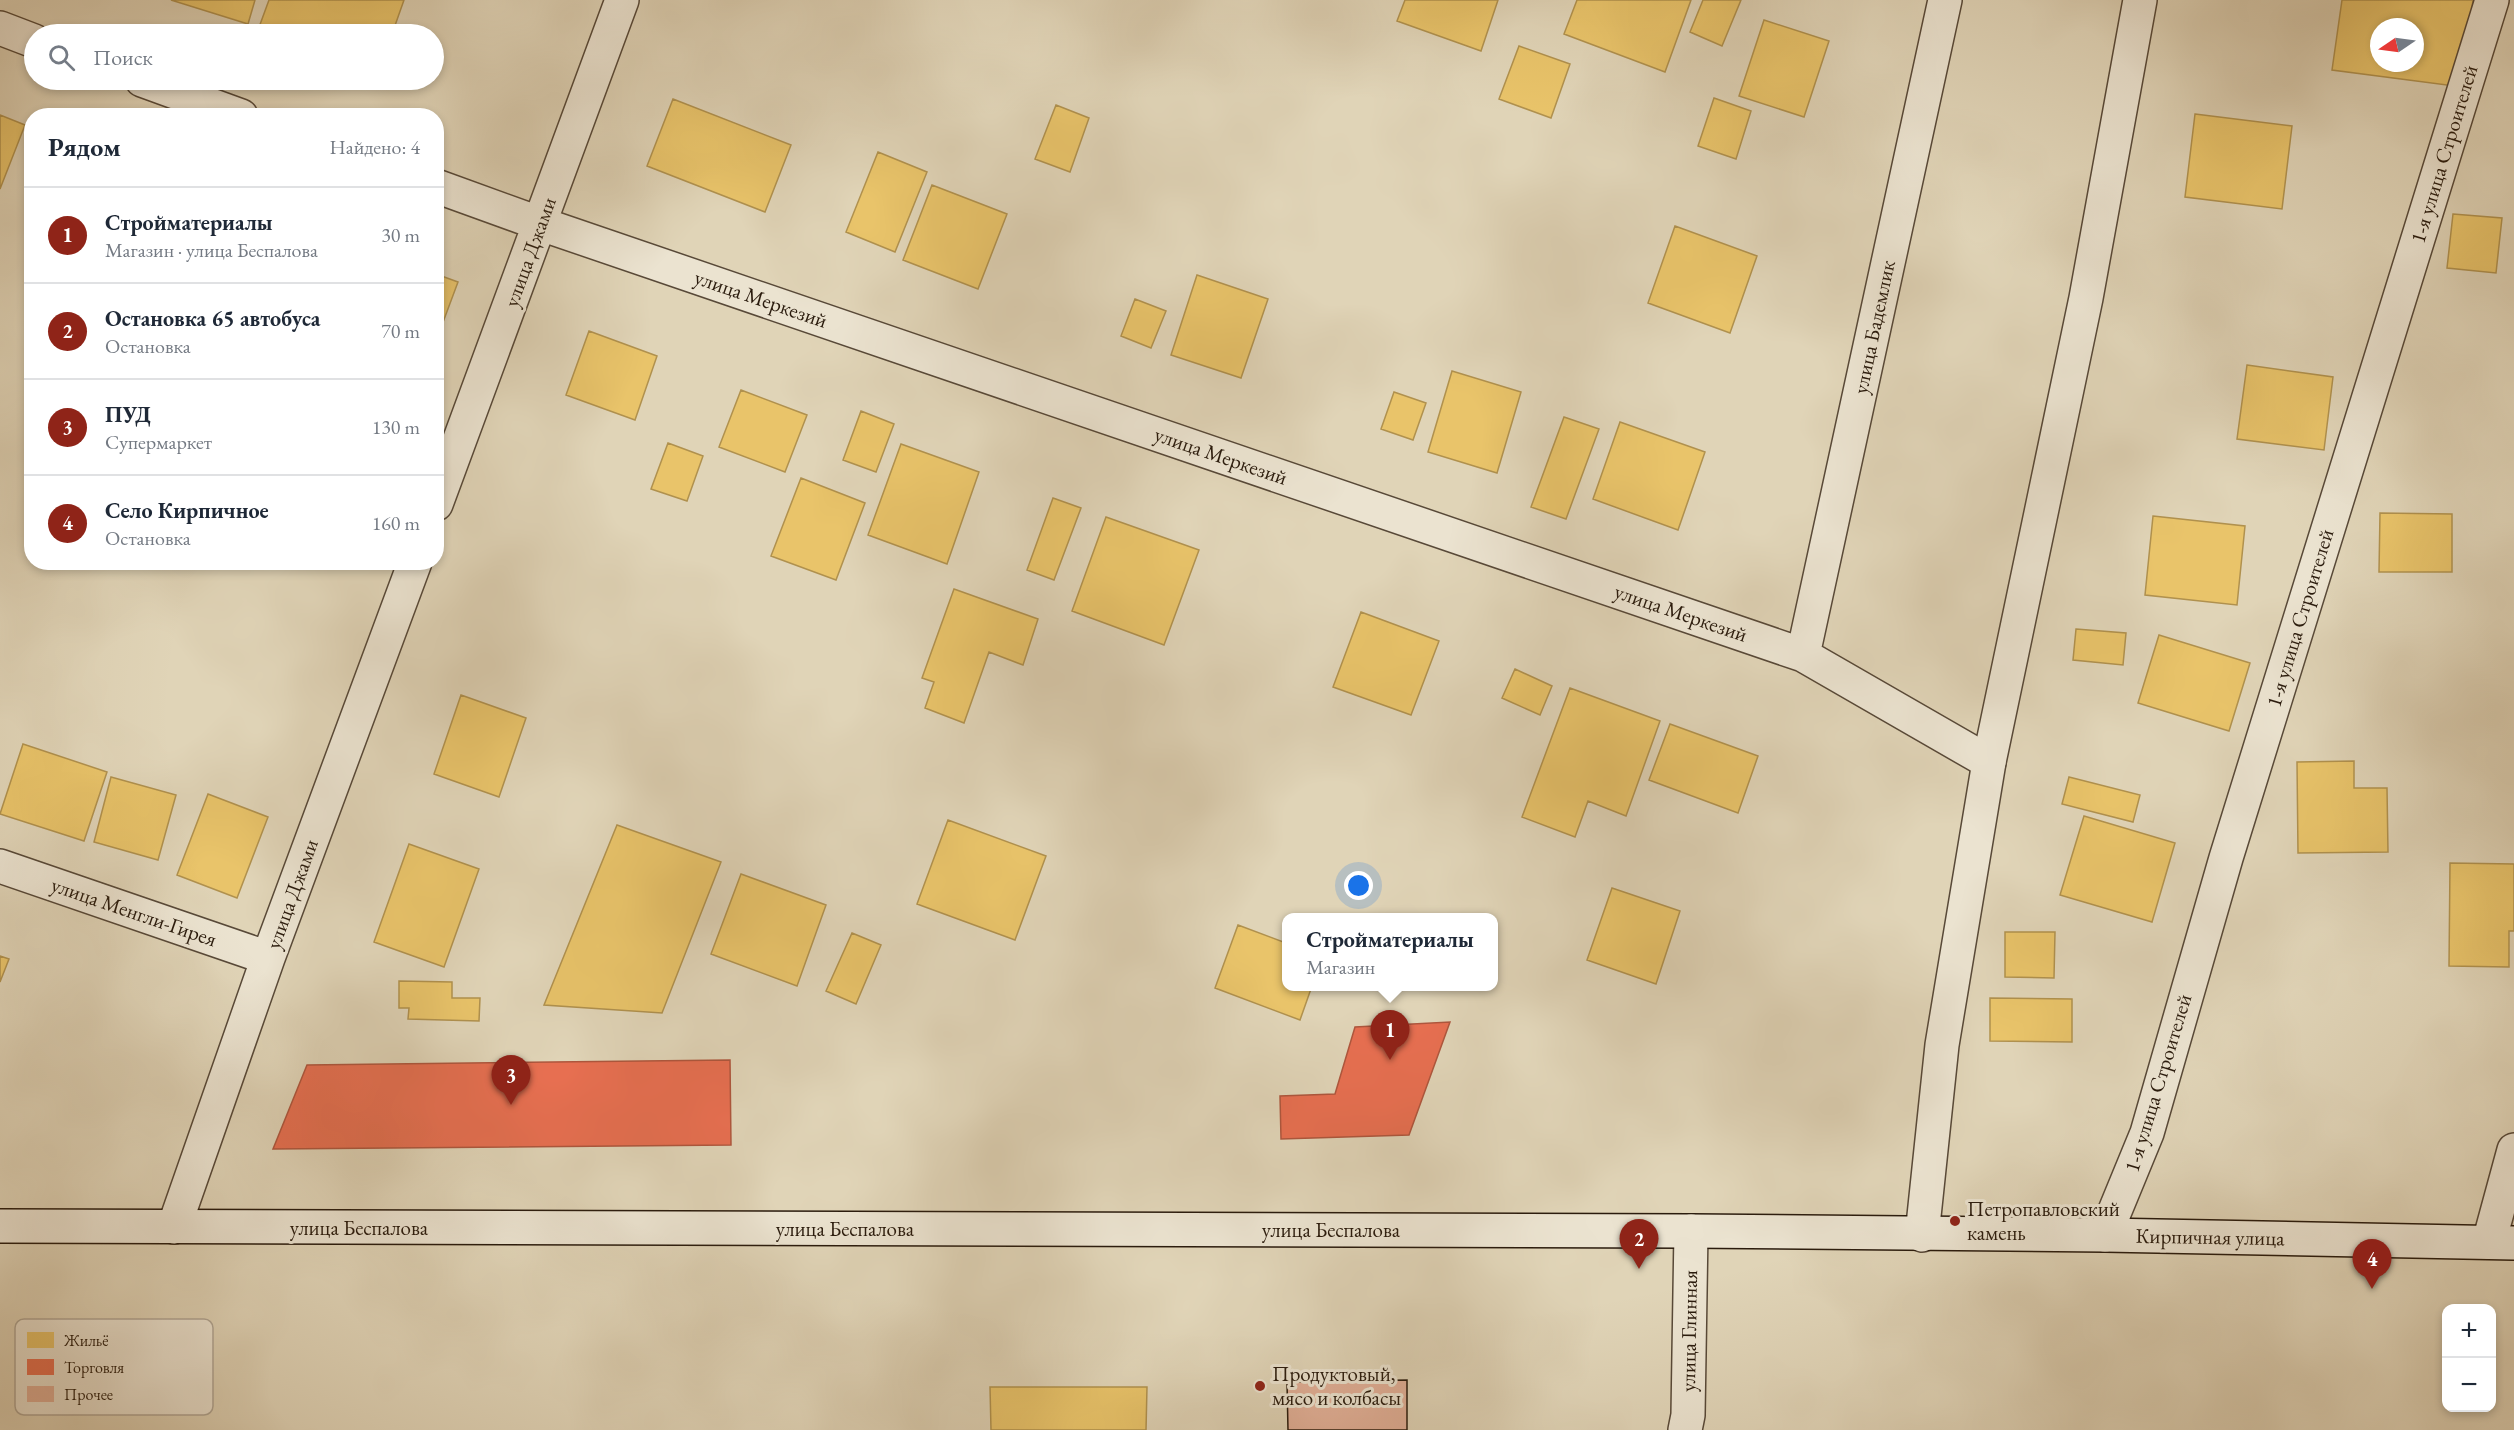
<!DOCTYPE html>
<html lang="ru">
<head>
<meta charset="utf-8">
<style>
	:root { --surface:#fff; --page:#f2f2f3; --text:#1f2937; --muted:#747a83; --line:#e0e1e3; --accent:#8f2418 }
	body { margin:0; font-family:"EB Garamond",serif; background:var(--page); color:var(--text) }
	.controls { position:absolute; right:18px; bottom:18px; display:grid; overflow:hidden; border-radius:12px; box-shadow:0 3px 9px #0003 }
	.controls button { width:54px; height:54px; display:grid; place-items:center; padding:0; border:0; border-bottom:2px solid var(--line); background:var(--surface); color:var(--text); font:30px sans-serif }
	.compass { position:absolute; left:2370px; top:18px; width:54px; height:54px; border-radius:50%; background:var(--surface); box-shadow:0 3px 9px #0003; rotate:257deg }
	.you { position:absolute; left:1359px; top:886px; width:21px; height:21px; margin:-15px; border:4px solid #fff; border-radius:50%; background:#1a73e8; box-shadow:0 0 0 9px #1a73e833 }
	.badge { display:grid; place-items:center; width:39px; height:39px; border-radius:50%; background:var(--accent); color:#fff; font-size:20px; font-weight:700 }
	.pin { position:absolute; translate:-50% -50px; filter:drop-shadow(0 2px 3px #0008) }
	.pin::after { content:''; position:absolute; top:32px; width:21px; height:18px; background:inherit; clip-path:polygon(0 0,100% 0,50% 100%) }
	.popup { position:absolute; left:1282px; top:913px; width:216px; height:78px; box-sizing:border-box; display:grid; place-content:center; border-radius:12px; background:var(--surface); filter:drop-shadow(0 2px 4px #0005); font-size:20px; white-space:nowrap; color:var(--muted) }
	.popup b { font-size:22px; color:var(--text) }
	.popup::after { content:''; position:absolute; left:50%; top:100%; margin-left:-12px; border:12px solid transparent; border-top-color:var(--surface) }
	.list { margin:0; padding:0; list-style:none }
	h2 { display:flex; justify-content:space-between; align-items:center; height:78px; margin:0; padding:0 24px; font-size:26px }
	h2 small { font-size:20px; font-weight:400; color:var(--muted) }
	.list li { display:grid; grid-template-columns:39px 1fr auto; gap:18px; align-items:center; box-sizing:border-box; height:96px; padding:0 24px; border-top:2px solid var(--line) }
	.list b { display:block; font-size:22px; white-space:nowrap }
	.list p { margin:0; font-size:20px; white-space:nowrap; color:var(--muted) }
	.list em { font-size:20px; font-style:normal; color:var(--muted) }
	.icon { flex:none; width:33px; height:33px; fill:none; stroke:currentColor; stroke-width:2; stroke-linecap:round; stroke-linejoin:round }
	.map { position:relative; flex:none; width:2514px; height:1430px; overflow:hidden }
	.search { position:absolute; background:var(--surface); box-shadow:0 3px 9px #0003; left:24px; top:24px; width:420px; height:66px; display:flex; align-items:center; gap:15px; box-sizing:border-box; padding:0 21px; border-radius:33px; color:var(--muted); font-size:22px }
	.panel { position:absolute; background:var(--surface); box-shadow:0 3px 9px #0003; left:24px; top:108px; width:420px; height:462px; border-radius:24px }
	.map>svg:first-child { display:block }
</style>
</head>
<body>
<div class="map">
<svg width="2514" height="1430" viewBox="0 0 2514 1430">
	<rect width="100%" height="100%" fill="#e0d4b7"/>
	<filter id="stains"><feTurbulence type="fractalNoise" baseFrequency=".00333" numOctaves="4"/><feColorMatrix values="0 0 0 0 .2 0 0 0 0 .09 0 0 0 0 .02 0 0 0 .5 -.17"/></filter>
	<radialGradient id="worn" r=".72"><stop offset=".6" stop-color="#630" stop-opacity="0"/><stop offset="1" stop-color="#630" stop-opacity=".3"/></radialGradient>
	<path fill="#e9c46a" stroke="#b0914e" stroke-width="1.5" fill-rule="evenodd" d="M171,0H255L248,24Z
		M269,0H404L392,34H272L258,30Z
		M1405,0H1498L1481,51L1397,21Z
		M1577,0H1691L1665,72L1564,34Z
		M1703,0H1741L1722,46L1690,32Z
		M2342,0H2473L2462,87L2332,70ZM2379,27H2415V63H2379Z
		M1764,20L1829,41L1804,117L1739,96Z
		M1519,46L1570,64L1551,118L1499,99Z
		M1714,98L1751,111L1736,159L1698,146Z
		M673,99L791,145L765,212L647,166Z
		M1056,105L1089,118L1070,172L1035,159Z
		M2195,114L2292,126L2282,209L2185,197Z
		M0,115L25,125L0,189Z
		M878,152L927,172L895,252L846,232Z
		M932,185L1007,214L978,289L903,260Z
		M2453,214L2502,218L2496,273L2447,268Z
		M1675,226L1757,256L1730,333L1648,303Z
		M436,274L458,282L436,341Z
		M1197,275L1268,299L1241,378L1171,355Z
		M1135,299L1166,311L1151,348L1121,336Z
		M589,331L657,356L635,420L566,395Z
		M2247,365L2333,377L2324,450L2237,439Z
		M1452,371L1521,392L1497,473L1428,452Z
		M741,390L807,415L785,472L719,447Z
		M1394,392L1426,403L1413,440L1381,429Z
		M861,411L894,424L876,472L843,460Z
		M1564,417L1599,429L1566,519L1531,507Z
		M1620,422L1705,452L1678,530L1593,499Z
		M668,443L703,456L687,501L651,489Z
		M901,444L979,472L947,564L868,535Z
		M801,478L865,503L836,580L771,556Z
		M1053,498L1081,508L1054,580L1027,570Z
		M2380,513L2452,514V572H2379Z
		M2153,516L2245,526L2237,605L2145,595Z
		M1106,517L1199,550L1164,645L1072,611Z
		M954,589L1038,619L1023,665L989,652L964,723L925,708L934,682L922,678Z
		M1361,612L1439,641L1411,715L1333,687Z
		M2076,629L2126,633L2123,665L2073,660Z
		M2159,635L2250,663L2229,731L2138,703Z
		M1515,669L1552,686L1540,715L1502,698Z
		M1570,688L1660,721L1626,816L1588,801L1575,837L1522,817Z
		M461,695L526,718L499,797L434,774Z
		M1670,724L1758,756L1738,813L1649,780Z
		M23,744L107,772L84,841L0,814Z
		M2354,761V788H2387L2388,852L2298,853L2297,762Z
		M111,777L176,795L158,860L94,842Z
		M2069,777L2140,795L2133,822L2062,804Z
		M208,794L268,817L237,898L177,875Z
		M2084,816L2175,843L2152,922L2060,895Z
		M948,820L1046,856L1015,940L917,904Z
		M617,825L721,862L662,1013L544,1005Z
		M409,844L479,869L444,967L374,942Z
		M2450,863L2514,864V931H2509V967L2449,966Z
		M741,874L826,905L797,986L711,954Z
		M1612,888L1680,911L1656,984L1587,960Z
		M1238,925L1286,943V986H1312L1300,1020L1215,988Z
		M2005,932H2055L2054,978L2005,977Z
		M852,933L881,945L856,1004L826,991Z
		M0,956L9,959L0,982Z
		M399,981L452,982V998H480L479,1021L408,1019L409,1008H399Z
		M1990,998L2072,999V1042L1990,1041Z
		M990,1387H1147L1146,1430H991Z"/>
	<path fill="#e76f51" stroke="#ae563d" stroke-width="1.5" d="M1450,1022L1409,1135L1281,1139L1280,1096L1335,1094L1355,1027Z
		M730,1060L731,1145L273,1149L307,1065Z"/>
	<path fill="#e1af97" stroke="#2a1b0d" stroke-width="1.5" d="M1407,1380V1430H1288L1287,1382Z"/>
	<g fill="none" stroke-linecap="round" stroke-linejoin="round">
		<defs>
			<path id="minor" d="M0,28L34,41
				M142,80L241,116
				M436,186L541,224L1803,655L1989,762
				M436,504L622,0
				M1803,655L1945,0
				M0,866L268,958
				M174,1227L268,958L415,562
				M2105,1235L2147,1133L2226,858L2492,0
				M2489,1242L2514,1150
				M1685,1430L1688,1415L1691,1231"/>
			<path id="tertiary" d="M1922,1235L1942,1045L1989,762L2086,298L2140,0"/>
			<path id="secondary" d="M0,1226L1691,1231L2105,1235L2514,1243"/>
		</defs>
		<use href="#minor" stroke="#584938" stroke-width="36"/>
		<use href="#tertiary" stroke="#584938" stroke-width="36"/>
		<use href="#secondary" stroke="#2a1b0d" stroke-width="36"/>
		<use href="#minor" stroke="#ebe3d0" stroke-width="33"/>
		<use href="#tertiary" stroke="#ebe3d0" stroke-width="33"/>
		<use href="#secondary" stroke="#ebe3d0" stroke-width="33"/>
	</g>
	<g fill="#8f2418" stroke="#ebe3d0" stroke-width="2">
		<circle cx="1955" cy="1221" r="6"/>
		<circle cx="1260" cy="1386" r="6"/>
	</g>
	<g text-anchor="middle" stroke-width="6" stroke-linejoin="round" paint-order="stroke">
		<g font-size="21" fill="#2a1b0d" stroke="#ebe3d0">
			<text transform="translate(2444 154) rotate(-73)" y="7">1-я улица Строителей</text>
			<text transform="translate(530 252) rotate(-70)" y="7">улица Джами</text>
			<text transform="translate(761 299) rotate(19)" y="7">улица Меркезий</text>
			<text transform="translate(1874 327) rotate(-78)" y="7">улица Бадемлик</text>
			<text transform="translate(1221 456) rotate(19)" y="7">улица Меркезий</text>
			<text transform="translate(1681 613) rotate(19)" y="7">улица Меркезий</text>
			<text transform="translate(2300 618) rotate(-73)" y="7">1-я улица Строителей</text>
			<text transform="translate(292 894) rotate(-70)" y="7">улица Джами</text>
			<text transform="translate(134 912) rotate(19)" y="7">улица Менгли-Гирея</text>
			<text transform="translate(2158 1083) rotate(-73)" y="7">1-я улица Строителей</text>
			<text x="359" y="1235">улица Беспалова</text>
			<text x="845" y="1236">улица Беспалова</text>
			<text x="1331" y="1237">улица Беспалова</text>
			<text transform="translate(2210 1237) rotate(1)" y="7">Кирпичная улица</text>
			<text transform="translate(1689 1331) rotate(-89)" y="7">улица Глинная</text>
		</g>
		<g font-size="21" fill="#2a1b0d" stroke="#ebe3d0" text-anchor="start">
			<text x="1967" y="1216">Петропавловский<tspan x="1967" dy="24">камень</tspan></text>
			<text x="1272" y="1381">Продуктовый,<tspan x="1272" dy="24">мясо и колбасы</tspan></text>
		</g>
	</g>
	<rect x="15" y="1319" width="198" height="96" rx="9" fill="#ebe3d0" stroke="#b1a796" stroke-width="1.5"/>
	<rect x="27" y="1332" width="27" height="16" fill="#e9c46a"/>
	<rect x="27" y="1359" width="27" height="16" fill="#e76f51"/>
	<rect x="27" y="1386" width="27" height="16" fill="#e1af97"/>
	<g font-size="16" fill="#2a1b0d">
		<text x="64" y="1346">Жильё</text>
		<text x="64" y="1373">Торговля</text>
		<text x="64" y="1400">Прочее</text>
	</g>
	<rect width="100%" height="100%" filter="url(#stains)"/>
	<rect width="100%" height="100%" fill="url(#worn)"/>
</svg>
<div class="controls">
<button>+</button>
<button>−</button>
</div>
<svg class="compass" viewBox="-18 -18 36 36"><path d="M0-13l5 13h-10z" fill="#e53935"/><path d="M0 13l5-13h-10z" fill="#747a83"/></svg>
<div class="you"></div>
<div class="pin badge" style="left:1390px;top:1060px">1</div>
<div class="popup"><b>Стройматериалы</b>Магазин</div>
<div class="pin badge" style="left:1639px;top:1269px">2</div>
<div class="pin badge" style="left:511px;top:1105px">3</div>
<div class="pin badge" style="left:2372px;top:1289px">4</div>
<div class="search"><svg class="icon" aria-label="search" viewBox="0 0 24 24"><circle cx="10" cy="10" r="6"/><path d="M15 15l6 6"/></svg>Поиск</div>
<section class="panel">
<h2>Рядом<small>Найдено: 4</small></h2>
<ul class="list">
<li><span class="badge">1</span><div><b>Стройматериалы</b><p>Магазин · улица Беспалова</p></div><em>30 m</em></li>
<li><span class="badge">2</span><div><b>Остановка 65 автобуса</b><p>Остановка</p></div><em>70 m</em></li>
<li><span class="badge">3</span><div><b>ПУД</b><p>Супермаркет</p></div><em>130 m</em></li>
<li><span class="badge">4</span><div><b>Село Кирпичное</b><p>Остановка</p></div><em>160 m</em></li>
</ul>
</section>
</div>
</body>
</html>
